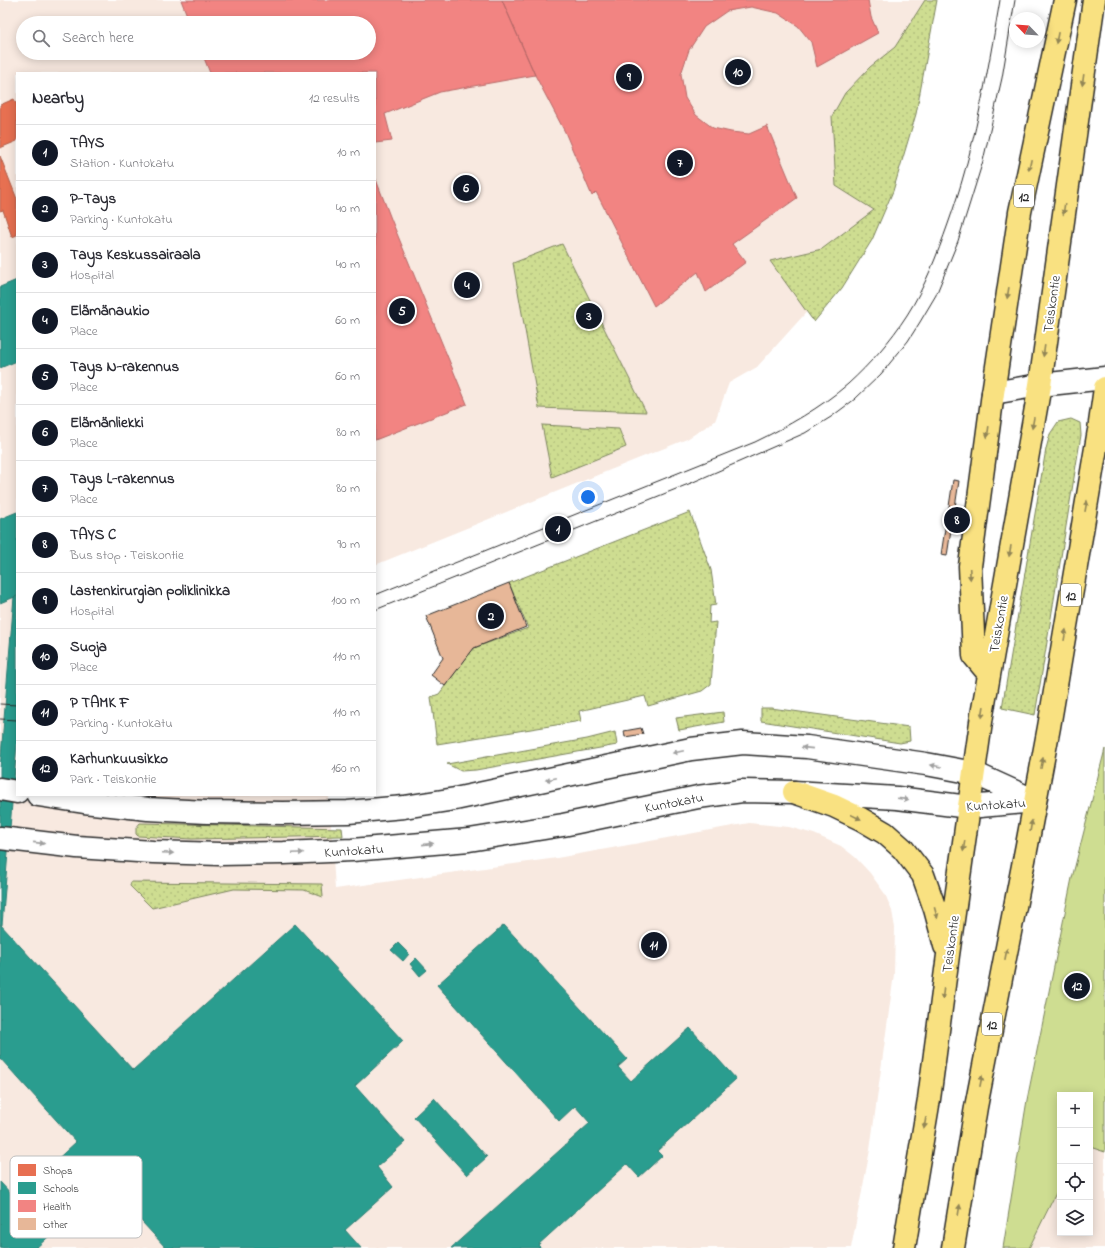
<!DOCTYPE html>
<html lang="en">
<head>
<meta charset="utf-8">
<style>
	:root { --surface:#fff; --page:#f2f2f3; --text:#2b2b33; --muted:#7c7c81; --line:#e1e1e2; --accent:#111827 }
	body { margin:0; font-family:"Indie Flower",sans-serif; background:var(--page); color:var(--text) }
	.controls { position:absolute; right:12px; bottom:12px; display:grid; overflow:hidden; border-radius:0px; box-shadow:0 2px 10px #0003 }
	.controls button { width:36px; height:36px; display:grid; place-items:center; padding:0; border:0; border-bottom:1px solid var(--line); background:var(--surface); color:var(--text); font:20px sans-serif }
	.compass { position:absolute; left:1009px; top:12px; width:36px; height:36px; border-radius:50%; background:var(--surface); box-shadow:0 2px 10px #0003; rotate:295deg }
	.you { position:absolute; left:588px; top:497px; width:14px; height:14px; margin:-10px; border:3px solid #fff; border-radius:50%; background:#1a73e8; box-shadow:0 0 0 6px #1a73e833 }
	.badge { display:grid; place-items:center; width:26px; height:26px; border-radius:50%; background:var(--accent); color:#fff; font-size:13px; font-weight:700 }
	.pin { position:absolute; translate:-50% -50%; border:2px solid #fff; box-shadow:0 1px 4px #0006 }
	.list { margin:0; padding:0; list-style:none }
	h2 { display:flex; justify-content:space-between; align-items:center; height:52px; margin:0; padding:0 16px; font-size:17px }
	h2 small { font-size:13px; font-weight:400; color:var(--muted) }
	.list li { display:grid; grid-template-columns:26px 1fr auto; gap:12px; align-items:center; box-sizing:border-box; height:56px; padding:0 16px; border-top:1px solid var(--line) }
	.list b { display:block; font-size:15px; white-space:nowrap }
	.list p { margin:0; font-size:13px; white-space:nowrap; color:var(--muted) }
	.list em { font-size:13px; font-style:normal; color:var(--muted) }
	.icon { flex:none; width:22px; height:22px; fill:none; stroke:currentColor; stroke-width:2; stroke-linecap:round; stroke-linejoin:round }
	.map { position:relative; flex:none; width:1105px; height:1248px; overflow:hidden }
	.search { position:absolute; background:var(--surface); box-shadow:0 2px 10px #0003; left:16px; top:16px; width:360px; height:44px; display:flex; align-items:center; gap:10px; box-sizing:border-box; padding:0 14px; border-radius:22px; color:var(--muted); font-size:15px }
	.panel { position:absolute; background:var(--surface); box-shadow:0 2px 10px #0003; left:16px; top:72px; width:360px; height:724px; border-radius:0px }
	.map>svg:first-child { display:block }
</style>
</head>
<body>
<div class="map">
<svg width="1105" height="1248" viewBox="0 0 1105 1248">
	<defs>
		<pattern id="grass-dots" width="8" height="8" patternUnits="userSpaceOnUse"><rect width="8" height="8" fill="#cedd91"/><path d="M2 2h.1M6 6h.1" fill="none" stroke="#b1be7d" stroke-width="1.8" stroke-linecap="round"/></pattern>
	</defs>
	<rect width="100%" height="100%" fill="#fff"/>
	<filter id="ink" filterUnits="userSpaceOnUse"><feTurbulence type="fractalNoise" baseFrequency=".025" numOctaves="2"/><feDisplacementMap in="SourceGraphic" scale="8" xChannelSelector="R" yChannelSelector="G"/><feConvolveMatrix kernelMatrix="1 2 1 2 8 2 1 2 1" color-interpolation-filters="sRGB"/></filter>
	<g filter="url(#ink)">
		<path fill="#f8e9e0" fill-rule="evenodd" d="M0,0H925L898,164L849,265L757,367L729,383L715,421L687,439L375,565V73H17V795H329L335,889L557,858L749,823L789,827L814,834L841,846L855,857L870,873L885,894L892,911L895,928L894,974L870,1150L851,1248H0ZM23,23H369V53H23Z
			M1090,1147L1105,1152V1248H1029L1060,1185V1233H1090Z"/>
		<path fill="url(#grass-dots)" stroke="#7c845e" d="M925,0H937L916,114L893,191L872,240L842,288L814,322L770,261L822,249L874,210L836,186L832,116L845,93L870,67L895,47Z
			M562,244L646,412L539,408L513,263Z
			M1071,419L1080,423L1081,435L1035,715L1002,708L1046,449L1050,434L1058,422Z
			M542,425L619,429L626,447L552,477Z
			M690,512L711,570L716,605L710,606L709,623L716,622L711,684L702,691L648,706L645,696L579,711L581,721L437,744L431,697L439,694L474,648L528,628L509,583Z
			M761,708H771L909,727L910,741L900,743L761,721Z
			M723,712L724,722L679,730L676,718Z
			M615,732L617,745L476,770L461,771L447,764L587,739Z
			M140,823L342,828L343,836L192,839L138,836L136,834V828Z
			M131,882L322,884L323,897L304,890L234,889L152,908L130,886Z"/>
		<path fill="#cedd91" stroke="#7c845e" d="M1105,749V1152L1090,1147V1095H1060V1185L1029,1248H1003L1027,1100L1072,878Z"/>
		<path fill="#e76f51" stroke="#af5b46" d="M14,99L17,105V141L0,148V105Z
			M0,156L17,199V235L12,237L3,210L0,211Z"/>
		<path fill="#2a9d8f" stroke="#2a7b71" d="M17,280V361L0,368V287Z
			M17,512V596L0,603V519Z
			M17,596V743L2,925L0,924V768L14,597Z
			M0,924L133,1070L295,924L403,1041L355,1086L405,1142L377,1167L393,1187L345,1230L361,1248H166L107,1184L36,1248H0V1182L15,1198L76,1142L0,1058Z
			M504,925L627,1059L618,1067L631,1081L690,1028L736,1079L657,1151L662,1156L639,1177L627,1164L538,1245L541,1248H451L590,1123L575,1106L559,1121L437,985Z
			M398,943L409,954L403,961L391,950Z
			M416,958L427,970L420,976L410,964Z
			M434,1098L487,1157L467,1175L414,1117Z"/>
		<path fill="#f28482" stroke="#b66968" d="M181,0H502L535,75L440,92L385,114L392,141L375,143V73H210L202,53H369V23H190Z
			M502,0H868L871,17L878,33L817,67L811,42L798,26L778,13L751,7L727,11L704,27L689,50L681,74L685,98L696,115L713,128L731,132L749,134L767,126L797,198L732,244L746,262L706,292L698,272L654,306L596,192L592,196L565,132L535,75Z
			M375,177L391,219L467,404L375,440Z"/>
		<path fill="#e7b798" stroke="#2b2b2b" d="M953,480L959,481L954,514L948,513Z
			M946,522L952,523L947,556L941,555Z
			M509,583L526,627L474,648L445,686L431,675L443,658L426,616Z
			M641,728L643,734L625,737L624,731Z"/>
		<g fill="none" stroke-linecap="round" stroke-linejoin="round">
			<defs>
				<path id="tertiary" d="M993,393L1040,385L1105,378
					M0,789L17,792
					M38,795L84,802L148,809L207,812L283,813L348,812L404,807L455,799L691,749L743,743L807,747L926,764L974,773L1033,800
					M0,838L77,847L153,852L220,854L284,853L352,850L469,840L563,825L698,797L742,791L794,792L897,798L969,807L1035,801"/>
				<path id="trunk" d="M989,674L974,656L970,566L993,393L1020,212L1065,0
					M794,792L834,806L861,819L885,833L903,849L923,875L935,909L945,946
					M904,1248L929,1099L948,955L982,715L1040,385L1094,0
					M953,1248L976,1107L1027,845L1049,727L1099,430L1105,388"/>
			</defs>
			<use href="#tertiary" stroke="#2b2b2b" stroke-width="25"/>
			<use href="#trunk" stroke="#2b2b2b" stroke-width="25"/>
			<use href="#tertiary" stroke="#fff" stroke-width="22"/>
			<use href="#trunk" stroke="#f9e181" stroke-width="22"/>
			<path stroke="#2b2b2b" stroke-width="1" d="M375,595L755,442C788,426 820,408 848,384C870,364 891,340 907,315C925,287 937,255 948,224C974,152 987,76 1000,0
				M375,610L691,483L805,433L831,417L855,399L881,374L908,341L920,322L936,295L958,241L983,161L1002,78L1015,0
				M0,704L17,705
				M0,719L17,720"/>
		</g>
		<defs><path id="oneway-solid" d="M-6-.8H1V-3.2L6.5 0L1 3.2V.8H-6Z"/></defs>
		<g fill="#928656">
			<use href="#oneway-solid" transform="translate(1057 38) rotate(101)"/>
			<use href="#oneway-solid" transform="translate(1083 80) rotate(98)"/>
			<use href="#oneway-solid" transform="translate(1030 165) rotate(102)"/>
			<use href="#oneway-solid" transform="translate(1064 209) rotate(98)"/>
			<use href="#oneway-solid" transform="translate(1008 293) rotate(99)"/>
			<use href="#oneway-solid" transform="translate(1044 351) rotate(98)"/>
			<use href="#oneway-solid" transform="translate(1033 423) rotate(100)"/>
			<use href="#oneway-solid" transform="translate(988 432) rotate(98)"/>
			<use href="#oneway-solid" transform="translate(1086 506) rotate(-80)"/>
			<use href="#oneway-solid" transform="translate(1010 551) rotate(100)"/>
			<use href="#oneway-solid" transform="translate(970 574) rotate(87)"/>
			<use href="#oneway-solid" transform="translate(1065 635) rotate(-80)"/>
			<use href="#oneway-solid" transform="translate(983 712) rotate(99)"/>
			<use href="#oneway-solid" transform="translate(1042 763) rotate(-79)"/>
			<use href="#oneway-solid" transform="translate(856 817) rotate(26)"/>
			<use href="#oneway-solid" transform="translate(1031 826) rotate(-81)"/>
			<use href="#oneway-solid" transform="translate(964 846) rotate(98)"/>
			<use href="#oneway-solid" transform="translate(936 913) rotate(74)"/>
			<use href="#oneway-solid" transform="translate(1006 954) rotate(-79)"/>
			<use href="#oneway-solid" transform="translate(943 994) rotate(97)"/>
			<use href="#oneway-solid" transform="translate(981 1081) rotate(-79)"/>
			<use href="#oneway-solid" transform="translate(925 1123) rotate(99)"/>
			<use href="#oneway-solid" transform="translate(959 1210) rotate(-81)"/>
		</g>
		<g fill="#a0a0a0">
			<use href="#oneway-solid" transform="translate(807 748) rotate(-174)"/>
			<use href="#oneway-solid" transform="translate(678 752) rotate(168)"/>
			<use href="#oneway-solid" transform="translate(936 766) rotate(-170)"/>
			<use href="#oneway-solid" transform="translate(551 779) rotate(168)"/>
			<use href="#oneway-solid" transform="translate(903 799) rotate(7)"/>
			<use href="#oneway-solid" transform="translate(39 843) rotate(6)"/>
			<use href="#oneway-solid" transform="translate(428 844) rotate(-6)"/>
			<use href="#oneway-solid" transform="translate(168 853) rotate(2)"/>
			<use href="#oneway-solid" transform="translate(298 853) rotate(-2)"/>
		</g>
	</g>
	<g text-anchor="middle" stroke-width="4" stroke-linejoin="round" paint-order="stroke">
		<g fill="#fff" stroke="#6b6b6b" stroke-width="1">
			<rect x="1014" y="185" width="20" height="22" rx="3"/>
			<rect x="1061" y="584" width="20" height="22" rx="3"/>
			<rect x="982" y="1013" width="20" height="22" rx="3"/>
		</g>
		<g font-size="13" font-weight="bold" fill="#2b2b2b">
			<text x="1024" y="201">12</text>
			<text x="1071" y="600">12</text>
			<text x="992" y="1029">12</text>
		</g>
		<g font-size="14" fill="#2b2b2b" stroke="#fff">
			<text transform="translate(1051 304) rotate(-82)" y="5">Teiskontie</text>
			<text transform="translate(998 624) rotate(-80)" y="5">Teiskontie</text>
			<text transform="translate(674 802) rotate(-11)" y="5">Kuntokatu</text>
			<text transform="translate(996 804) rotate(-4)" y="5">Kuntokatu</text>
			<text transform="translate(354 850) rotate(-4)" y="5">Kuntokatu</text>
			<text transform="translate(950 944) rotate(-82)" y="5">Teiskontie</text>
		</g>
	</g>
	<rect x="10" y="1156" width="132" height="82" rx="6" fill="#fff" stroke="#bfbfbf" stroke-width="1"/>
	<rect x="18" y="1164" width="18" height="12" fill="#e76f51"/>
	<rect x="18" y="1182" width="18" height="12" fill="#2a9d8f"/>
	<rect x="18" y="1200" width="18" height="12" fill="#f28482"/>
	<rect x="18" y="1218" width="18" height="12" fill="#e7b798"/>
	<g font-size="11" fill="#2b2b2b">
		<text x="43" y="1174">Shops</text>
		<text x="43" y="1192">Schools</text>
		<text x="43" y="1210">Health</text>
		<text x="43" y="1228">Other</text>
	</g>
</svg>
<div class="controls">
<button>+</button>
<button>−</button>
<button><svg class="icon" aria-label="locate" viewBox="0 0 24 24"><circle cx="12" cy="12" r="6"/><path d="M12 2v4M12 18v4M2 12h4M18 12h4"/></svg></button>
<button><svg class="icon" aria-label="layers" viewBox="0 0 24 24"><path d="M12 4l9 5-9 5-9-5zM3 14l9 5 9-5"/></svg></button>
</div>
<svg class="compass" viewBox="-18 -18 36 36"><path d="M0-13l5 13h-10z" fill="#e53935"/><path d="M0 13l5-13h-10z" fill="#7c7c81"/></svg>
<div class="you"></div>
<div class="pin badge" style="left:558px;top:529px">1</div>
<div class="pin badge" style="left:491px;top:616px">2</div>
<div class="pin badge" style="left:589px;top:316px">3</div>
<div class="pin badge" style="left:467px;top:285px">4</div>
<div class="pin badge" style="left:402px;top:311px">5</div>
<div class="pin badge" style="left:466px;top:188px">6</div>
<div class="pin badge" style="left:680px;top:163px">7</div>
<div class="pin badge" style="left:957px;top:520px">8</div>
<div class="pin badge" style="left:629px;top:77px">9</div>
<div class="pin badge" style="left:738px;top:72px">10</div>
<div class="pin badge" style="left:654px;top:945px">11</div>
<div class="pin badge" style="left:1077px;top:986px">12</div>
<div class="search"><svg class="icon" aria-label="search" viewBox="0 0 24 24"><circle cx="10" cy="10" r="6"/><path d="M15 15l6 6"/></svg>Search here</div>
<section class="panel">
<h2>Nearby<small>12 results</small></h2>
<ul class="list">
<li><span class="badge">1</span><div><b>TAYS</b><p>Station · Kuntokatu</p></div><em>10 m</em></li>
<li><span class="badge">2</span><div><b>P-Tays</b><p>Parking · Kuntokatu</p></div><em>40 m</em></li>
<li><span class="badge">3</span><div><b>Tays Keskussairaala</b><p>Hospital</p></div><em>40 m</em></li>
<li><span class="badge">4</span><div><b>Elämänaukio</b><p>Place</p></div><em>60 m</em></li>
<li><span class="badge">5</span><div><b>Tays N-rakennus</b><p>Place</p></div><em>60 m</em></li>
<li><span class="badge">6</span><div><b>Elämänliekki</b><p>Place</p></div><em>80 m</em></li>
<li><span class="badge">7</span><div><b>Tays L-rakennus</b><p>Place</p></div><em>80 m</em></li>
<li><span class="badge">8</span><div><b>TAYS C</b><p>Bus stop · Teiskontie</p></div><em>90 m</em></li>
<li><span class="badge">9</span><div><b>Lastenkirurgian poliklinikka</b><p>Hospital</p></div><em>100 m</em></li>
<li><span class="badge">10</span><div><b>Suoja</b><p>Place</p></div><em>110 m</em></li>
<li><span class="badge">11</span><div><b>P TAMK F</b><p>Parking · Kuntokatu</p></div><em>110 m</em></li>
<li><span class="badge">12</span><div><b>Karhunkuusikko</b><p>Park · Teiskontie</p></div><em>160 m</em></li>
</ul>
</section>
</div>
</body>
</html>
